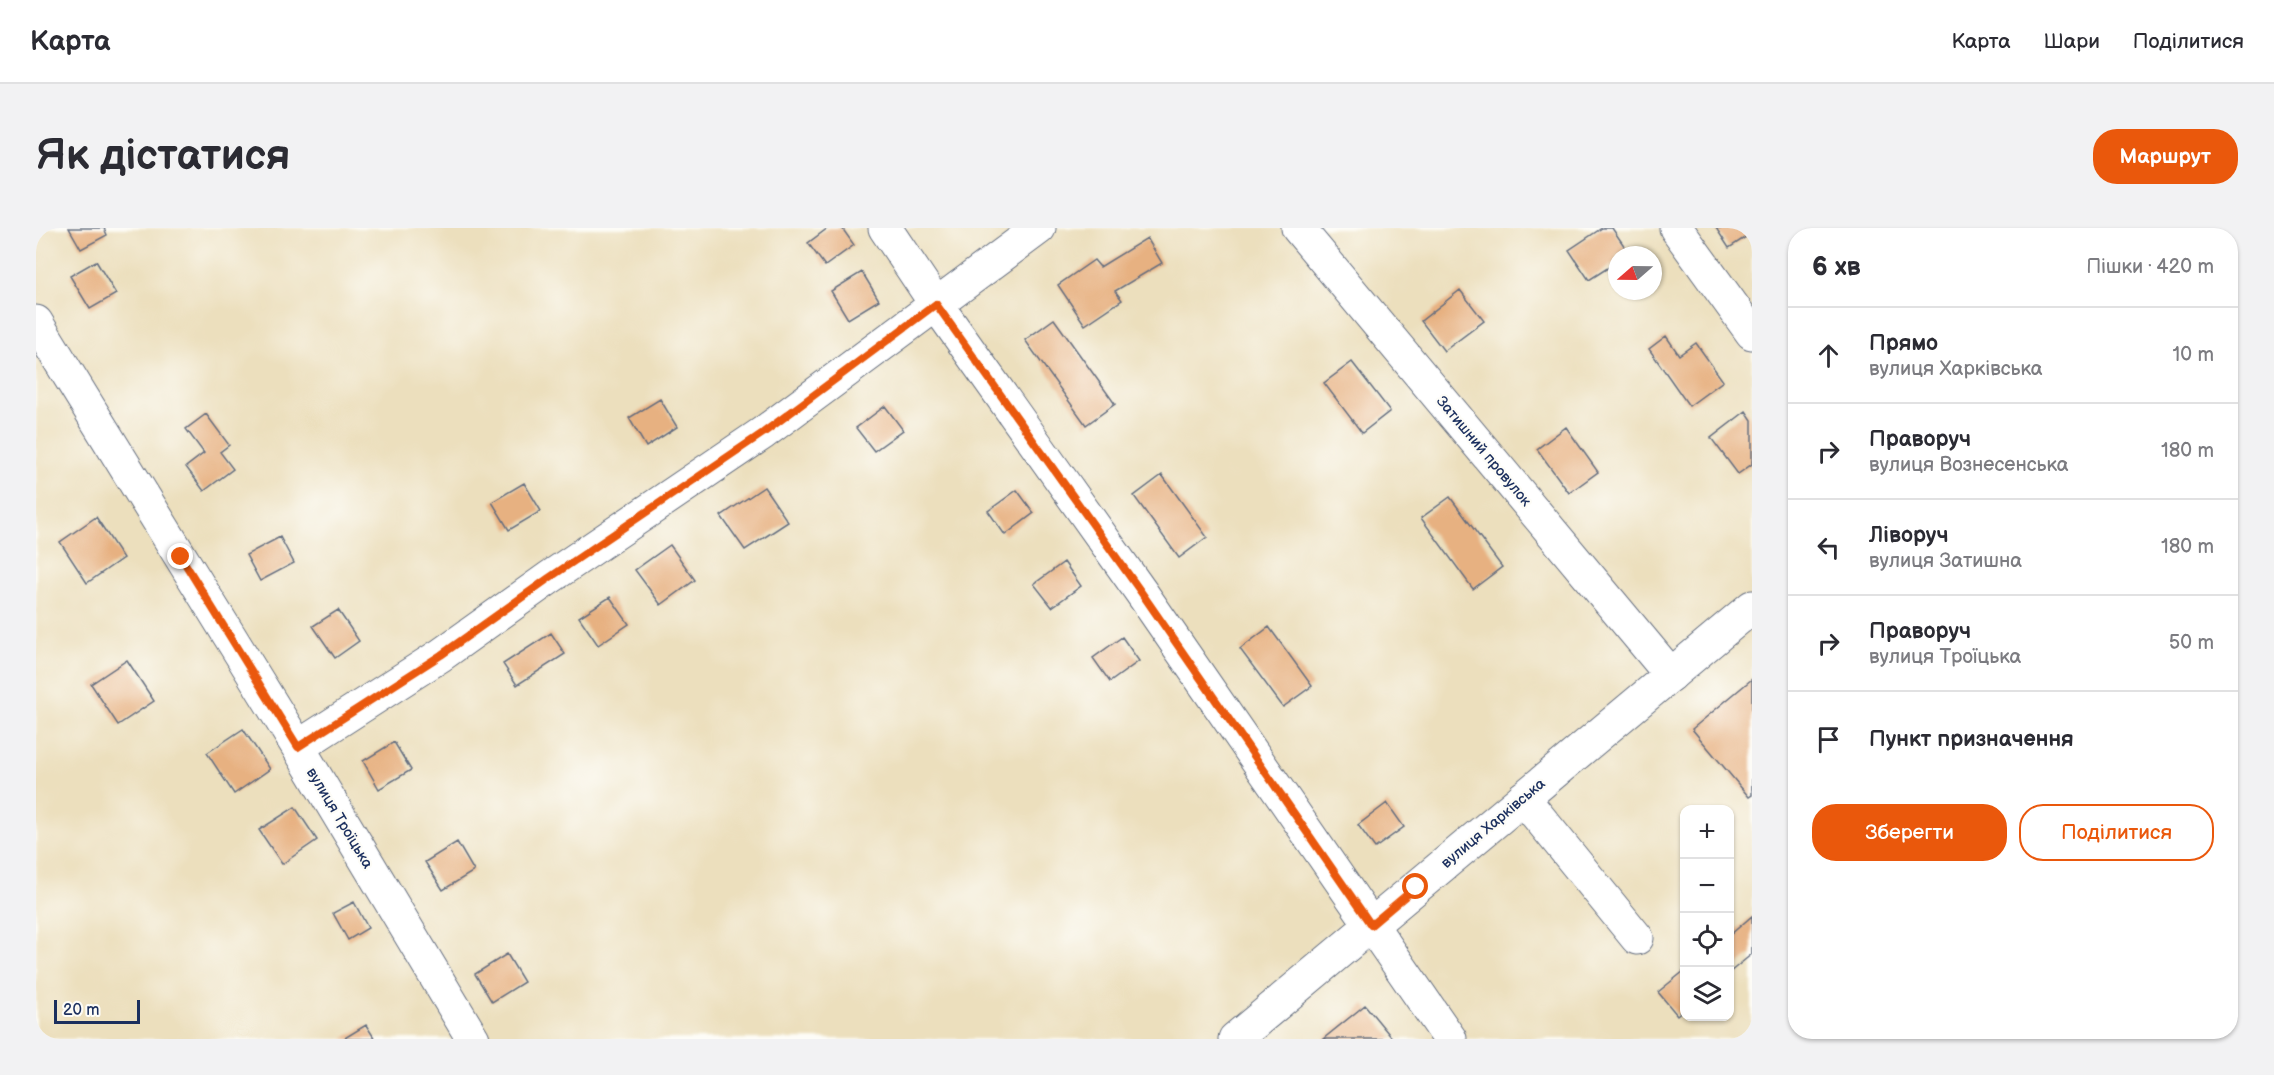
<!DOCTYPE html>
<html lang="uk">
<head>
<meta charset="utf-8">
<style>
	:root { --surface:#fff; --page:#f2f2f3; --text:#2b2b33; --muted:#7c7c81; --line:#e1e1e2; --accent:#ea580c }
	body { margin:0; font-family:"Balsamiq Sans",sans-serif; background:var(--page); color:var(--text) }
	.controls { position:absolute; right:18px; bottom:18px; display:grid; overflow:hidden; border-radius:12px; box-shadow:0 2px 4px #0004 }
	.controls button { width:54px; height:54px; display:grid; place-items:center; padding:0; border:0; border-bottom:2px solid var(--line); background:var(--surface); color:var(--text); font:30px sans-serif }
	.compass { position:absolute; left:1572px; top:18px; width:54px; height:54px; border-radius:50%; background:var(--surface); box-shadow:0 2px 4px #0004; rotate:250deg }
	.scale { position:absolute; left:18px; bottom:15px; width:86px; box-sizing:border-box; padding-left:6px; border:3px solid #1b2f5e; border-top:0; font-size:16px; line-height:21px; white-space:nowrap; color:#1b2f5e; -webkit-text-stroke:4px #fdfcf7; paint-order:stroke }
	.stop { position:absolute; width:18px; height:18px; margin:-14px; border:4px solid #ea580c; border-radius:50%; background:#fff }
	.stop.end { background:#ea580c; border-color:#fff; box-shadow:0 2px 6px #0008 }
	.list { margin:0; padding:0; list-style:none }
	h2 { display:flex; justify-content:space-between; align-items:center; height:78px; margin:0; padding:0 24px; font-size:26px }
	h2 small { font-size:20px; font-weight:400; color:var(--muted) }
	.list li { display:grid; grid-template-columns:39px 1fr auto; gap:18px; align-items:center; box-sizing:border-box; height:96px; padding:0 24px; border-top:2px solid var(--line) }
	.list b { display:block; font-size:22px; white-space:nowrap }
	.list p { margin:0; font-size:20px; white-space:nowrap; color:var(--muted) }
	.list em { font-size:20px; font-style:normal; color:var(--muted) }
	.actions { display:flex; gap:12px; padding:18px 24px }
	.actions a { flex:1; padding:14px 0; border:2px solid var(--accent); border-radius:24px; text-align:center; font-size:21px; color:var(--accent) }
	.actions .main { background:var(--accent); color:#fff }
	.icon { flex:none; width:33px; height:33px; fill:none; stroke:currentColor; stroke-width:2; stroke-linecap:round; stroke-linejoin:round }
	.map { position:relative; flex:none; width:1716px; height:811px; overflow:hidden; border-radius:24px }
	header { display:flex; align-items:center; gap:36px; box-sizing:border-box; height:84px; padding:0 30px; background:var(--surface); border-bottom:2px solid var(--line) }
	header strong { font-size:28px }
	nav { display:flex; gap:33px; margin-inline-start:auto; font-size:21px }
	.intro { display:flex; align-items:center; justify-content:space-between; box-sizing:border-box; height:144px; padding:0 36px }
	h1 { margin:0; font-size:42px }
	.button { padding:15px 27px; border-radius:24px; background:var(--accent); color:#fff; font-size:21px; font-weight:700 }
	main { display:flex; gap:36px; padding:0 36px }
	aside { flex:1; background:var(--surface); border-radius:24px; box-shadow:0 2px 4px #0004 }
	.map>svg:first-child { display:block }
</style>
</head>
<body>
<header>
<strong>Карта</strong>
<nav><a>Карта</a><a>Шари</a><a>Поділитися</a></nav>
</header>
<div class="intro"><h1>Як дістатися</h1><a class="button">Маршрут</a></div>
<main>
<div class="map">
<svg width="1716" height="811" viewBox="0 0 1716 811">
	<rect width="100%" height="100%" fill="#fdfcf7"/>
	<filter id="ink" filterUnits="userSpaceOnUse"><feTurbulence type="fractalNoise" baseFrequency=".0167" numOctaves="2"/><feDisplacementMap in="SourceGraphic" scale="12" xChannelSelector="R" yChannelSelector="G"/><feConvolveMatrix kernelMatrix="1 2 1 2 8 2 1 2 1" color-interpolation-filters="sRGB"/></filter>
	<filter id="wash" filterUnits="userSpaceOnUse"><feTurbulence type="fractalNoise" baseFrequency=".008" numOctaves="4" result="noise"/><feDisplacementMap in="SourceGraphic" scale="24" xChannelSelector="R" yChannelSelector="G"/><feGaussianBlur stdDeviation="1.35" result="paint"/><feColorMatrix in="noise" values="0 0 0 0 0 0 0 0 0 0 0 0 0 0 0 0 0 1.4 0 .05"/><feComposite in="paint" operator="in"/></filter>
	<g filter="url(#wash)">
		<rect width="100%" height="100%" fill="#ecdfbd"/>
		<g id="blocks">
			<path fill="#e7b181" d="M33,0H68L71,7L45,21Z
				M792,0H806L818,17L789,38L772,15Z
				M1566,0H1576L1593,25L1581,27V34L1553,52L1533,22Z
				M1680,0H1716V5L1693,20Z
				M1111,10L1126,35L1079,63L1086,72L1049,97L1022,57L1058,32L1064,39Z
				M60,33L80,66L54,81L34,48Z
				M826,44L843,72L812,91L795,63Z
				M1424,62L1448,93L1408,123L1385,93Z
				M1018,91L1079,176L1050,197L989,112Z
				M1630,108L1643,127L1660,115L1687,153L1653,178L1613,121Z
				M1316,134L1354,183L1326,205L1288,155Z
				M624,171L641,199L610,219L593,190Z
				M849,178L867,202L838,223L820,200Z
				M1710,183L1716,192V236L1702,246L1675,210Z
				M170,186L193,217L184,224L197,241L168,263L150,239L168,225L150,201Z
				M1530,199L1562,244L1533,265L1501,221Z
				M1126,247L1171,309L1143,330L1098,268Z
				M488,255L505,283L473,302L456,274Z
				M728,259L752,294L709,322L685,288Z
				M981,262L998,285L969,307L952,283Z
				M1414,269L1466,339L1437,361L1385,290Z
				M60,289L87,330L51,355L24,314Z
				M244,309L258,335L224,353L210,327Z
				M634,317L659,352L625,377L599,342Z
				M1028,334L1045,358L1016,379L998,356Z
				M574,369L593,396L562,417L543,389Z
				M302,382L323,413L299,430L277,398Z
				M1233,399L1276,458L1247,479L1204,421Z
				M515,405L529,426L481,457L467,436Z
				M1086,409L1103,433L1074,454L1057,430Z
				M91,432L118,473L82,497L55,456Z
				M1716,451V567L1713,569L1656,501Z
				M207,501L234,541L198,566L171,525Z
				M358,514L375,542L343,561L327,533Z
				M1351,575L1368,599L1339,620L1322,597Z
				M259,579L281,612L246,636L223,602Z
				M421,614L438,643L407,662L389,634Z
				M318,674L332,700L312,712L297,685Z
				M1716,688V726L1694,744V707Z
				M471,726L488,754L456,774L439,746Z
				M1648,743V781L1641,787L1622,764Z
				M1329,777L1357,811H1287Z
				M330,797L339,811H307Z"/>
		</g>
	</g>
	<g filter="url(#ink)">
		<use href="#blocks" fill-opacity="0" stroke="#646d7f" stroke-width="1.5"/>
		<g fill="none" stroke-linecap="round" stroke-linejoin="round">
			<defs>
				<path id="minor" d="M849,0L900,76L1105,364L1414,811
					M1262,0L1635,447
					M1640,0L1716,105
					M0,94L262,519L437,811
					M262,519L405,427L513,350L727,205L1003,0
					M1487,570L1601,710"/>
				<path id="tertiary" d="M1199,811L1716,379"/>
			</defs>
			<use href="#minor" stroke="#646d7f" stroke-width="35"/>
			<use href="#tertiary" stroke="#646d7f" stroke-width="35"/>
			<use href="#minor" stroke="#fff" stroke-width="33"/>
			<use href="#tertiary" stroke="#fff" stroke-width="33"/>
		</g>
	</g>
	<g fill="none" stroke-linecap="round" stroke-linejoin="round" filter="url(#ink)">
		<path stroke="#ea580c" stroke-width="8" d="M145,329L262,519L405,427L513,350L727,205L900,76L1105,364L1335,697L1380,659"/>
	</g>
	<g text-anchor="middle" stroke-width="4.5" stroke-linejoin="round" paint-order="stroke">
		<g font-size="15" fill="#1b2f5e" stroke="#fdfcf7">
			<text transform="translate(1448 223) rotate(50)" y="5">Затишний провулок</text>
			<text transform="translate(304 590) rotate(59)" y="5">вулиця Троїцька</text>
			<text transform="translate(1457 595) rotate(-40)" y="5">вулиця Харківська</text>
		</g>
	</g>
</svg>
<div class="controls">
<button>+</button>
<button>−</button>
<button><svg class="icon" aria-label="locate" viewBox="0 0 24 24"><circle cx="12" cy="12" r="6"/><path d="M12 2v4M12 18v4M2 12h4M18 12h4"/></svg></button>
<button><svg class="icon" aria-label="layers" viewBox="0 0 24 24"><path d="M12 4l9 5-9 5-9-5zM3 14l9 5 9-5"/></svg></button>
</div>
<svg class="compass" viewBox="-18 -18 36 36"><path d="M0-13l5 13h-10z" fill="#e53935"/><path d="M0 13l5-13h-10z" fill="#7c7c81"/></svg>
<div class="scale">20 m</div>
<div class="stop" style="left:1380px;top:659px"></div>
<div class="stop end" style="left:145px;top:329px"></div>
</div>
<aside>
<h2>6 хв<small>Пішки · 420 m</small></h2>
<ul class="list">
<li><svg class="icon" aria-label="ahead" viewBox="0 0 24 24"><path d="M12 20V5M6 11l6-6 6 6"/></svg><div><b>Прямо</b><p>вулиця Харківська</p></div><em>10 m</em></li>
<li><svg class="icon" aria-label="right" viewBox="0 0 24 24"><path d="M7 20v-9h11M14 6l5 5-5 5"/></svg><div><b>Праворуч</b><p>вулиця Вознесенська</p></div><em>180 m</em></li>
<li><svg class="icon" aria-label="left" viewBox="0 0 24 24"><path d="M17 20v-9H6M10 6l-5 5 5 5"/></svg><div><b>Ліворуч</b><p>вулиця Затишна</p></div><em>180 m</em></li>
<li><svg class="icon" aria-label="right" viewBox="0 0 24 24"><path d="M7 20v-9h11M14 6l5 5-5 5"/></svg><div><b>Праворуч</b><p>вулиця Троїцька</p></div><em>50 m</em></li>
<li><svg class="icon" aria-label="arrive" viewBox="0 0 24 24"><path d="M6 21V4h12l-3 4 3 4H6"/></svg><div><b>Пункт призначення</b></div></li>
</ul>
<div class="actions"><a class="main">Зберегти</a><a>Поділитися</a></div>
</aside>
</main>
</body>
</html>
